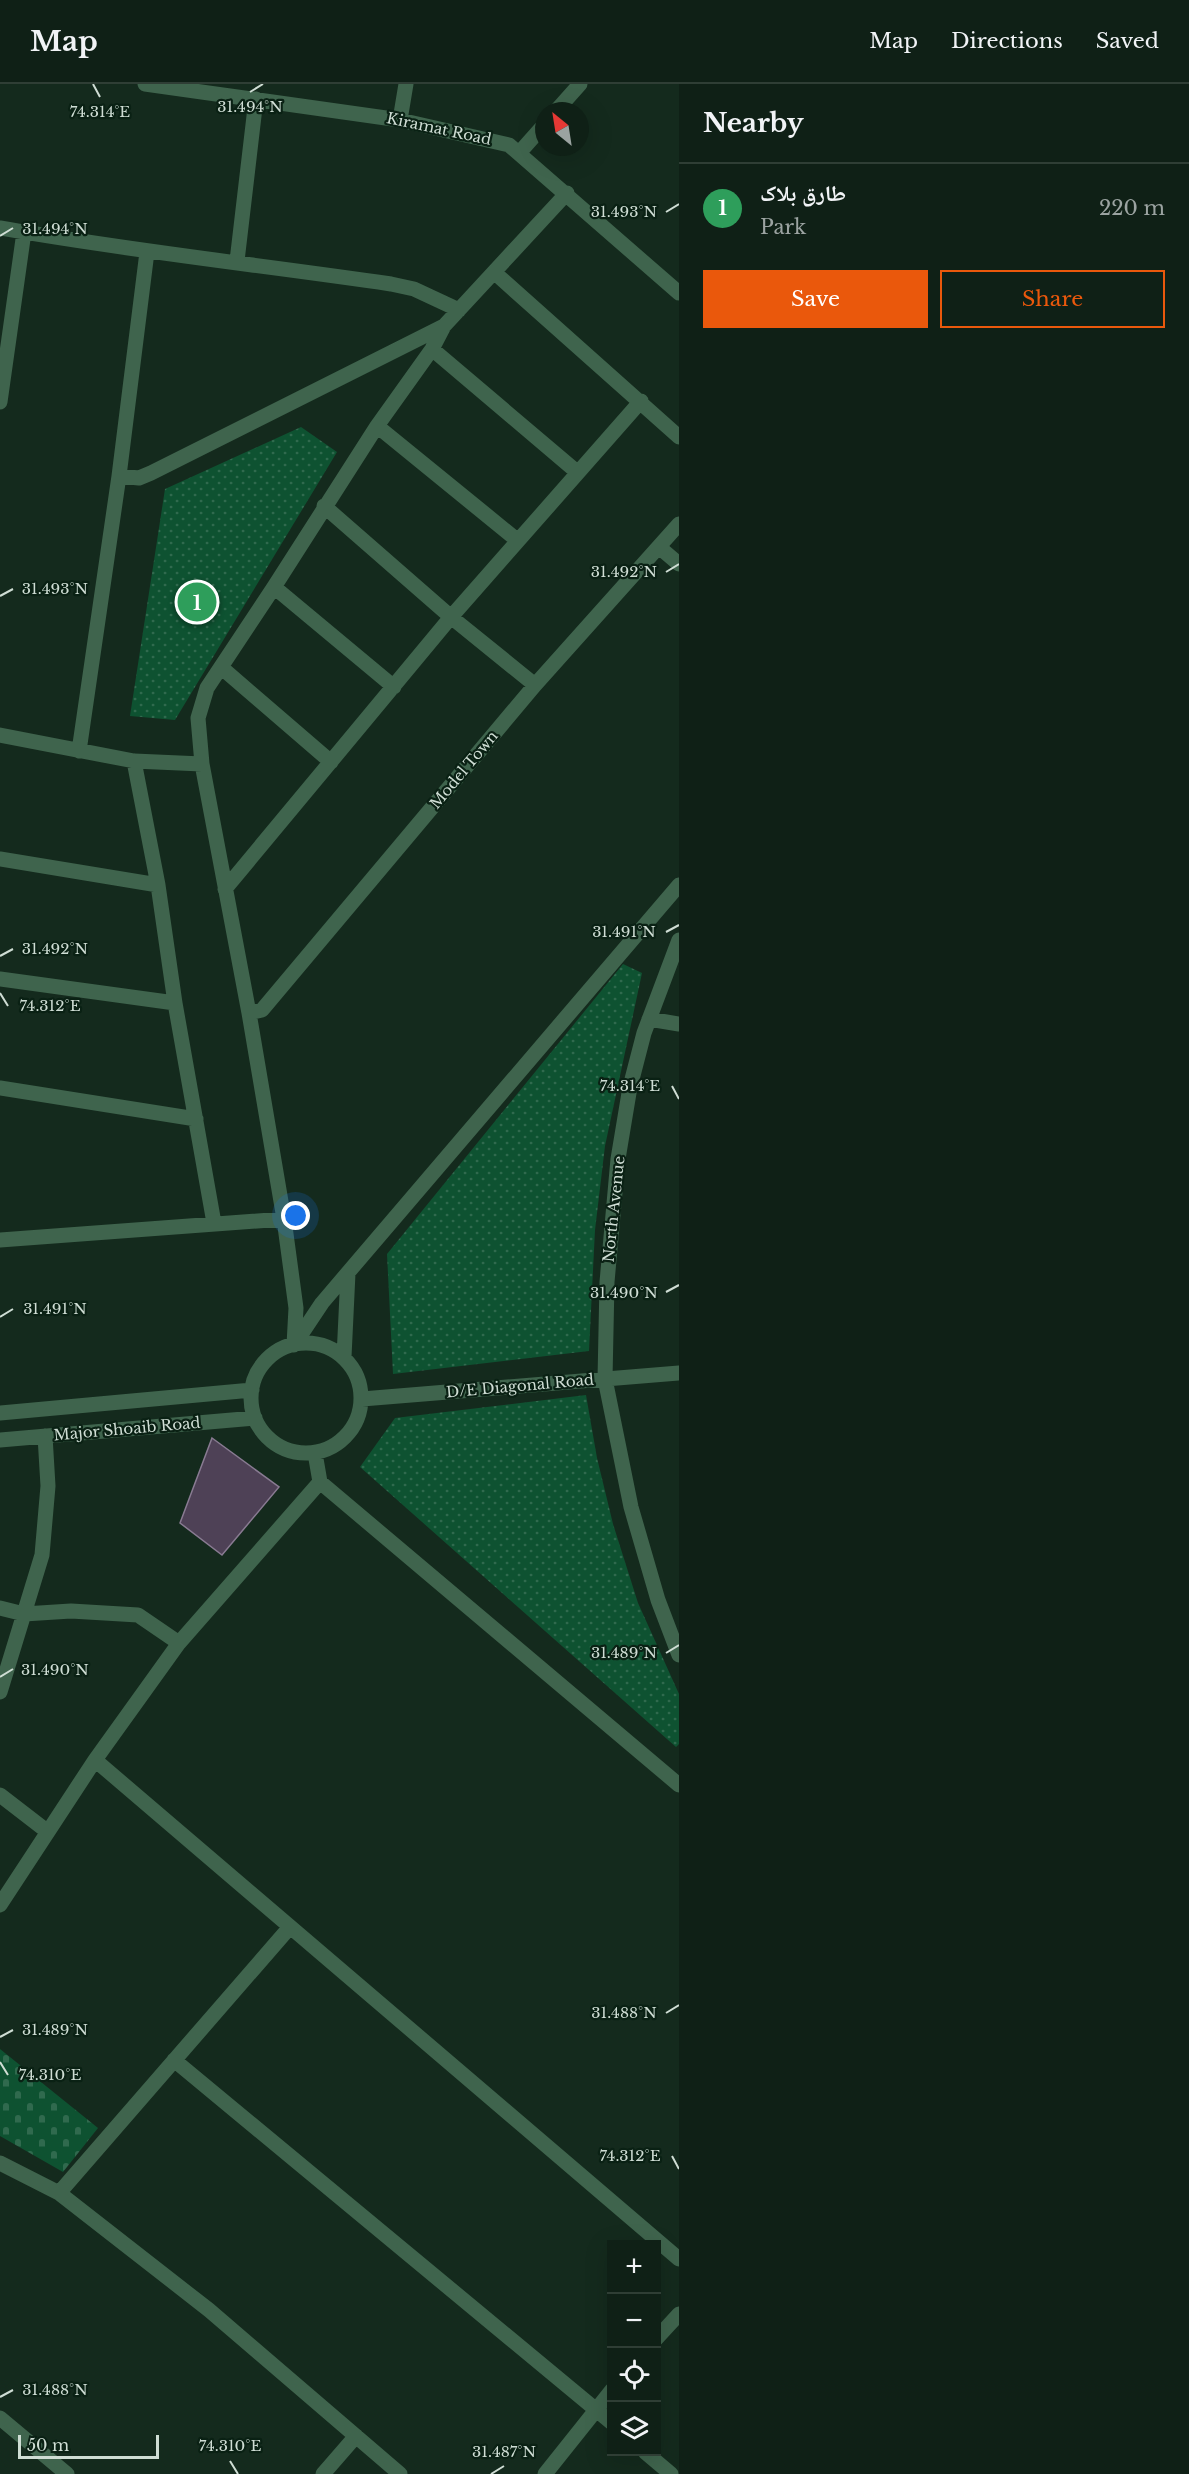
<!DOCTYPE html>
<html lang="en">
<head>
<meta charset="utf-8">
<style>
	:root { --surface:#0f2016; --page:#1d2d23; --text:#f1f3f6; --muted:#9ba3a1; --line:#2f3e35; --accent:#ea580c }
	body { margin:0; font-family:"Libre Baskerville","Noto Naskh Arabic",serif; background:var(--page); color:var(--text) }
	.controls { position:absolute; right:18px; bottom:18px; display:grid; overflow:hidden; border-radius:0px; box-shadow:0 6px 24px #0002 }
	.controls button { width:54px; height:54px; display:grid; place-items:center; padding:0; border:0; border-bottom:2px solid var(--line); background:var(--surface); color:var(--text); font:30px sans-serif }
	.compass { position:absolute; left:535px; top:18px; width:54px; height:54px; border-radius:50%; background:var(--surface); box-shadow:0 6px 24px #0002; rotate:330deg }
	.scale { position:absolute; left:18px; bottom:15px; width:141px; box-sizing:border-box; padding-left:6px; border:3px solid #cfddd4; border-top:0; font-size:16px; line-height:21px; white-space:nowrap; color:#cfddd4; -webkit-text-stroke:4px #0a2114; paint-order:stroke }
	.you { position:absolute; left:296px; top:1132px; width:21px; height:21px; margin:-15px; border:4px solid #fff; border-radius:50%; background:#1a73e8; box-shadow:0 0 0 9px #1a73e833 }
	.badge { display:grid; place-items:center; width:39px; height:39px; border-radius:50%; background:var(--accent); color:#fff; font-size:20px; font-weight:700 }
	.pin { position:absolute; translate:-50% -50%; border:3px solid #fff; box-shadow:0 2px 6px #0006 }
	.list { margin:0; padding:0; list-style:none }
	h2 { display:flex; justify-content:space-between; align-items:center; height:78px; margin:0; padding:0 24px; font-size:26px }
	h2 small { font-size:20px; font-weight:400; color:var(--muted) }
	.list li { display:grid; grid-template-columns:39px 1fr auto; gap:18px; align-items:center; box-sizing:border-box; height:90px; padding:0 24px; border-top:2px solid var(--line) }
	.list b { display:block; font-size:22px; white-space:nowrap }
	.list p { margin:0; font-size:20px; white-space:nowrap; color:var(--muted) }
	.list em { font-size:20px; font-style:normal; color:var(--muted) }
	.actions { display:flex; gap:12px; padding:18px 24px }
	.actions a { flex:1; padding:14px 0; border:2px solid var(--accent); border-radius:0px; text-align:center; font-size:21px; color:var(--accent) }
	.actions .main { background:var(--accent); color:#fff }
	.icon { flex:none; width:33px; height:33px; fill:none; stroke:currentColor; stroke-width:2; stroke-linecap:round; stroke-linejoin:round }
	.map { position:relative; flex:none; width:679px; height:2390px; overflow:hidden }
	header { display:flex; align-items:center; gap:36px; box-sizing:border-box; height:84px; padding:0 30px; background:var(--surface); border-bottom:2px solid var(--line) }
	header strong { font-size:28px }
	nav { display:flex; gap:33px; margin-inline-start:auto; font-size:21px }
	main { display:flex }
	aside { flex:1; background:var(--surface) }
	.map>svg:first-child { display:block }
</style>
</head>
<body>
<header>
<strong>Map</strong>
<nav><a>Map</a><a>Directions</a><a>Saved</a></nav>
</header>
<main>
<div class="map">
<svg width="679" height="2390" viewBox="0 0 679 2390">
	<defs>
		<pattern id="cemetery-stones" width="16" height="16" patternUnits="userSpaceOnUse" patternTransform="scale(1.5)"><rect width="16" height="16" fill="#0e5231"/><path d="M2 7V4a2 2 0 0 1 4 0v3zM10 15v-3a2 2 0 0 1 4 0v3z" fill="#306a4e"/></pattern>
		<pattern id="park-dots" width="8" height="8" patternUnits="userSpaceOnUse" patternTransform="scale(1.5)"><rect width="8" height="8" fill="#0e5231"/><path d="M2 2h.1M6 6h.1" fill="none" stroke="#306a4e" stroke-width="1.8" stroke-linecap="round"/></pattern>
	</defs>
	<rect width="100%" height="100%" fill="#142a1d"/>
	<path fill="url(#cemetery-stones)" d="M0,1965L98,2044L63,2088L0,2052Z"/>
	<path fill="url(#park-dots)" d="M301,343L337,368L175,636L130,632L165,405Z
		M623,880L642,889L605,1062L595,1146L589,1267L393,1290L387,1170Z
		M586,1311L597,1374L613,1440L638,1519L679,1610V1660L676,1663L360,1383L395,1334Z"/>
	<path fill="#4e4156" stroke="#897b92" stroke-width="1.5" d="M212,1354L279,1403L222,1471L180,1439Z"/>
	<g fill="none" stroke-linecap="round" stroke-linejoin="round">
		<path stroke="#3f644d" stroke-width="15" d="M145,0L400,36L509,61L679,209
			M556,27L580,0
			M400,36L406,0
			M520,68L544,41
			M0,144C130,167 261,181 391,200L414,205L459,226
			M237,177L256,15
			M495,189L679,353
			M432,265L577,388
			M0,318L24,148
			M377,342L517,456
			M119,392L139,394L151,389L444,242
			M324,422L451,533L535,601
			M659,463L679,480
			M274,503L394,603
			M222,584L331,678
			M0,651L134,677L202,680L249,929L284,1135L296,1224L294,1261
			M79,667L119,392L147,168
			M134,677L158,801L175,919L214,1139
			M202,680L198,634L207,604L274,503L377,342L432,265L444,242L567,109
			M0,775L158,801
			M225,805L451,533L641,317
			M679,856L644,949L630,1003L618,1075L607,1198L605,1295L631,1423L658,1516L679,1571
			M0,895L175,919
			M249,929L262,926L535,601L679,440
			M649,935L679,940
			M0,1004L196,1035
			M0,1156L284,1135
			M251 1314a55 55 0 1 1 110 0a55 55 0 1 1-110 0Z
			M294,1261L322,1219L679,801
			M344,1273L348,1189
			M362,1315L679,1289
			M0,1329L252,1306
			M0,1356L255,1334
			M315,1369L320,1398L179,1559L95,1676L679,2175
			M320,1398L679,1701
			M0,1524L24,1530L71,1527L138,1531L179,1559
			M0,1608L42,1471L48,1402L45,1352
			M0,1711L48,1748
			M0,1821L95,1676
			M174,1976L612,2339
			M0,2079L59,2109L209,2226L400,2390
			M59,2109L290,1843
			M656,2255L679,2230
			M0,2334L67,2390
			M645,2368L671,2390
			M323,2390L356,2352
			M545,2390L612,2306"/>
	</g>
	<path fill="none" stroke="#cfddd4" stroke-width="2" d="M93,0L100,13M250,8L263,0M666,128L679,120M0,152L13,144M666,488L679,480M0,512L13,505M666,848L679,841M0,872L13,865M0,909L8,922M672,1002L679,1015M666,1208L679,1201M0,1233L13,1225M666,1569L679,1561M0,1593L13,1585M666,1929L679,1921M0,1953L13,1946M0,1978L8,1991M672,2072L679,2085M0,2313L13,2306M230,2377L238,2390M491,2390L504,2382"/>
	<g text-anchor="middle" stroke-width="4.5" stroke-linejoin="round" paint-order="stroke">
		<g font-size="15" fill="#cfddd4" stroke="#0a2114">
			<text transform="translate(439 45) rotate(12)" y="5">Kiramat Road</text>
			<text transform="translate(464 686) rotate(-50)" y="5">Model Town</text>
			<text transform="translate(614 1125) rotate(-84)" y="5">North Avenue</text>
			<text transform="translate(520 1302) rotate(-5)" y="5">D/E Diagonal Road</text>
			<text transform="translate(127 1345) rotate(-5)" y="5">Major Shoaib Road</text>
		</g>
	</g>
	<g font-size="15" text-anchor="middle" fill="#cfddd4" stroke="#0a2114" stroke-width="4.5" stroke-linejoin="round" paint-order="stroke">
		<text x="250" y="28">31.494°N</text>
		<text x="100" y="33">74.314°E</text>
		<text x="624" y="133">31.493°N</text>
		<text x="55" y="150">31.494°N</text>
		<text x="624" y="493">31.492°N</text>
		<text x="55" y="510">31.493°N</text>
		<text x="624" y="853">31.491°N</text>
		<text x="55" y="870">31.492°N</text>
		<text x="50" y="927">74.312°E</text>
		<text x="630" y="1007">74.314°E</text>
		<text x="624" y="1214">31.490°N</text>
		<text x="55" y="1230">31.491°N</text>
		<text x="624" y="1574">31.489°N</text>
		<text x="55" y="1591">31.490°N</text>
		<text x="624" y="1934">31.488°N</text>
		<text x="55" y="1951">31.489°N</text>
		<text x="50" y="1996">74.310°E</text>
		<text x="630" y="2077">74.312°E</text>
		<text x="55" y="2311">31.488°N</text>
		<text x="230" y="2367">74.310°E</text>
		<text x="504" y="2373">31.487°N</text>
	</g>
</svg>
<div class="controls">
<button>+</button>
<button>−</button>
<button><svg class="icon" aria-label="locate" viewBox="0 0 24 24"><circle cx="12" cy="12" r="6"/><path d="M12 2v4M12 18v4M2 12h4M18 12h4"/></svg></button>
<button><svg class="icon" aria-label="layers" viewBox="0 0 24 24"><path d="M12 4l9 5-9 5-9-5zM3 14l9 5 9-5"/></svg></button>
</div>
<svg class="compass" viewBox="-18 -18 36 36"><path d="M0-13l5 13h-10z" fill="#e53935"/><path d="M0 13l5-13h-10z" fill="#9ba3a1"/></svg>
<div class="scale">50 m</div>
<div class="you"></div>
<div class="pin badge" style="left:197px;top:518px;background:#2e9e5b">1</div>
</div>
<aside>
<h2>Nearby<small></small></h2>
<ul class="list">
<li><span class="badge" style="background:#2e9e5b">1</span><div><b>طارق بلاک</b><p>Park</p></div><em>220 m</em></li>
</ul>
<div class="actions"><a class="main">Save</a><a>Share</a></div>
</aside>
</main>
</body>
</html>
